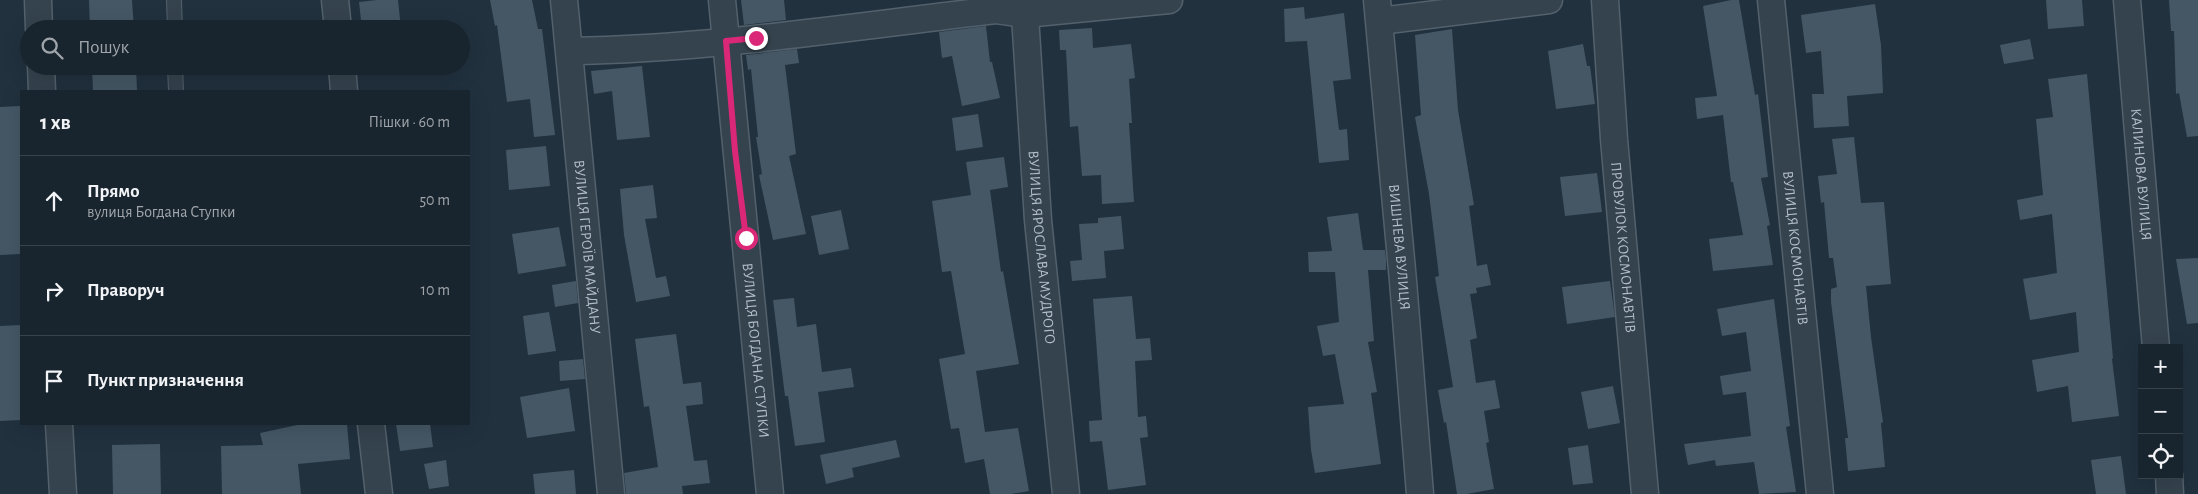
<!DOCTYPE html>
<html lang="uk">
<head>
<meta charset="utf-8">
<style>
	:root { --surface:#19252e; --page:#26313a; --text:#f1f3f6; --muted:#9fa5aa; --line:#37424a }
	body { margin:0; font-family:"Alegreya Sans",sans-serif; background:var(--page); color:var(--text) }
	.controls { position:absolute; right:15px; bottom:15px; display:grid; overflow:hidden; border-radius:0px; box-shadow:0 5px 20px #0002 }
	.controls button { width:45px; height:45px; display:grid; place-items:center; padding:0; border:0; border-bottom:1px solid var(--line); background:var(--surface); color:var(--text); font:25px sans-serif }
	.stop { position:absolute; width:15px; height:15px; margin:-11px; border:4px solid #db2777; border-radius:50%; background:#fff }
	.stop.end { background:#db2777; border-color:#fff; box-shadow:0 1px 5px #0008 }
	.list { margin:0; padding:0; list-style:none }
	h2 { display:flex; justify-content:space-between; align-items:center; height:65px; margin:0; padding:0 20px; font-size:21px }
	h2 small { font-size:16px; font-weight:400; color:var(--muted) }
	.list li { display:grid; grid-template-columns:32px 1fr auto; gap:15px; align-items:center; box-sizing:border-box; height:90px; padding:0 20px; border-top:1px solid var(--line) }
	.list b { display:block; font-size:19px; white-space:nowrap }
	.list p { margin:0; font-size:16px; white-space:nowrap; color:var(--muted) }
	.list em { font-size:16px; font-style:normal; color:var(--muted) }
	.icon { flex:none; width:28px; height:28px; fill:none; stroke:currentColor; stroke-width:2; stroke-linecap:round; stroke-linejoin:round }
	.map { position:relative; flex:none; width:2198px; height:494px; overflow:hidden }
	.search { position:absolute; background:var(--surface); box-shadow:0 5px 20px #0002; left:20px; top:20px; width:450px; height:55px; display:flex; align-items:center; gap:12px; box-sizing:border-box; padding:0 18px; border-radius:28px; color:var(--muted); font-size:19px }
	.panel { position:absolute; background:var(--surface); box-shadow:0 5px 20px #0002; left:20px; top:90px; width:450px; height:335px; border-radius:0px }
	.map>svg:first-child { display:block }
</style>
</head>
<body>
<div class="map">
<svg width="2198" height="494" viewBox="0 0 2198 494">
	<rect width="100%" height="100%" fill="#21313e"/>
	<path fill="#455765" d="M89,0H132L134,29H90Z
		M377,0H398L401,29H362L359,2Z
		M490,0H532L538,29H542L555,135L534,137L530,99L507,102L497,25L495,26Z
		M741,0H784L786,20L744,25Z
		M1731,0H1739L1755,95L1758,94L1768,177L1761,178L1770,225L1767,226L1773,265L1713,271L1709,239L1743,235L1733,182H1731L1723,115L1697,119L1695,98L1717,96L1703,6Z
		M2046,0H2082L2084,26L2048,29Z
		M2169,0H2198V136L2187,137L2179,93L2176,94L2174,31H2171Z
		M1875,4L1881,45L1883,93L1847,96L1849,126L1814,128L1812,94H1824L1821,51L1806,53L1801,15Z
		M1304,7L1305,19L1344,13L1351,79L1333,81L1339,130L1347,129L1349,160L1319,163L1307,41L1285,42L1284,9Z
		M986,26L990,62H992L1000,98L962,106L952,56L942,58L939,32Z
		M1092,28L1093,48L1131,44L1135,78L1129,79L1132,123H1129L1134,202L1102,204L1101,175L1082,176L1078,126L1070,127L1066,50H1060L1059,30Z
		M1452,29L1458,110L1474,205L1469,206L1477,266L1487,264L1491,285L1476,288L1477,293L1470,294L1477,338L1470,340L1476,383L1495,380L1500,408L1484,411L1489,442L1486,443L1494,489L1467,494H1457L1446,422L1444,423L1438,390L1453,387L1435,277L1439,276L1429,194L1415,117L1421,115L1415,35Z
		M2030,39L2034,59L2004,64L2000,45Z
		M1583,44L1587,66H1590L1595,104L1556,109L1548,51Z
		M797,49L799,63L785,65L796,154L789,156L806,234L773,240L759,175L762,174L756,137H758L751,69L748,70L746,55Z
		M92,66H136L137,91H93Z
		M642,66L650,137L617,140L612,91L594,94L591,71Z
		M2087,74L2113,358L2112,359L2119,416L2072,422L2068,386L2037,392L2032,360L2079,352L2076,312L2030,320L2023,279L2057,273L2052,214L2020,220L2017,200L2043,195L2036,119L2053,117L2048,79Z
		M20,106L21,254L0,255V107Z
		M978,114L983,147L956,151L952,118Z
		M1854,137L1861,203L1884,202L1891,284L1866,286L1871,337L1883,422L1881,423L1885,467L1848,471L1845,438H1848L1831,302V289L1837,287L1833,258H1829L1824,202L1821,203L1818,176L1837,174L1832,139Z
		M546,146L550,186L509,190L506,150Z
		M1004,157L1008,187L990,190L1001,272L1003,271L1019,364L976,371L985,432L1018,428L1029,491L1011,494H990L984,459L965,463L959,428L951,429L939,359L965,354L951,271L942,272L932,201L971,195L966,162Z
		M1597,173L1602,212L1565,216L1560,177Z
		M653,185L657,218L645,219L656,278L666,276L670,296L636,302L624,235L620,189Z
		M841,210L849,249L819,255L811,216Z
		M1358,213L1363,250H1385L1386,259V270H1368L1374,341L1368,342L1377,392L1371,393L1381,464L1315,473L1311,450L1308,407L1344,404L1335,354L1323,356L1317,326L1339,322L1335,272H1309L1308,252L1332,251L1327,217Z
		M1121,216L1124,249L1104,251L1106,278L1072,281L1070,261L1082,260L1079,224L1098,223V218Z
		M559,227L566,266L518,274L512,234Z
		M2198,258V323L2187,324L2176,259Z
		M576,281L578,303L555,307L552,285Z
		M1610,281L1615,317L1567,324L1562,287Z
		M1132,296L1136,339L1150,338L1152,360L1135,361L1138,417L1146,416L1148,437L1140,438L1146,485L1108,490L1102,441L1090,442L1089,421L1102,420L1093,299Z
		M794,298L797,327L816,324L822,372L851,368L854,387L818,392L825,442L795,446L788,396H785L773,300Z
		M1774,299L1790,426L1786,427L1796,492L1759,494L1754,462L1716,466L1715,460L1688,465L1684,444L1751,436L1746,392L1723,395L1720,376L1751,371L1746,332L1722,336L1717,309Z
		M549,312L556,351L528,355L523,316Z
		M21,325V420L0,421V326Z
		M676,334L683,384L701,382L703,404L686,406L694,461L707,460L710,483L682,486L683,494H626L624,473L658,467L649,406L644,407L635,339Z
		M583,359L585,379L560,381L559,361Z
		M1613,386L1620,423L1588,429L1581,392Z
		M569,388L575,431L527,438L520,397Z
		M302,424H347L350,459L298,464L301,494H222L221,446L263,445L260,433Z
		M396,424H430L433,447L400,451Z
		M896,440L900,457L852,468L854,477L826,484L820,455Z
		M160,444L161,494H113L112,445Z
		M1588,445L1593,483L1573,485L1568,448Z
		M2121,456L2126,494H2096L2091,460Z
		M446,460L449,486L429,489L424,464Z
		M574,470L576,494H535L533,474Z"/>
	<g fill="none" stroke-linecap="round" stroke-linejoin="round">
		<defs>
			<path id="lane" d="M174,0L175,29
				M175,66L176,91"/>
			<g id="street">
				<path d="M38,0L39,29"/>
				<path d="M335,0L338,29"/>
				<path id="s1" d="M564,0L611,494"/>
				<path id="s2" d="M722,0L770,494"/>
				<path id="s3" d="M1024,0L1038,220L1066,494"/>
				<path id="s4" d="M1377,0L1403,281L1420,494"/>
				<path id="s5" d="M1605,0L1614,139L1645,494"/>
				<path id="s6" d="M1771,0L1820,494"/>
				<path id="s7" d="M2127,0L2156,348"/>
				<path d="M1380,21L1549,0"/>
				<path d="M570,51C712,49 855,26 996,10L1025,14L1169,0"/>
				<path d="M41,66L42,91"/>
				<path d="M342,66L344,91"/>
				<path d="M59,424L63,494"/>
				<path d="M371,424L379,494"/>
				<path d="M2169,475L2170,494"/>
			</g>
		</defs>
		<use href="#lane" stroke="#53616c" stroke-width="16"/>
		<use href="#street" stroke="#53616c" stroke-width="29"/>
		<use href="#lane" stroke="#35434e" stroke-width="14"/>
		<use href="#street" stroke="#35434e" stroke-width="26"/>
	</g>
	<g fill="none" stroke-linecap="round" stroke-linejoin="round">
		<path stroke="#db2777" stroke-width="6" d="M746,238L735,151L726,41L756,38"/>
	</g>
	<g text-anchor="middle" stroke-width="4.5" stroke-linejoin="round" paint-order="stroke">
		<g font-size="15" fill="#b1beca" stroke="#1a2833">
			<text dy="5" stroke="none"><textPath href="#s7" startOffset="175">КАЛИНОВА ВУЛИЦЯ</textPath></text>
			<text dy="5" stroke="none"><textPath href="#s1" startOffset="248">ВУЛИЦЯ ГЕРОЇВ МАЙДАНУ</textPath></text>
			<text dy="5" stroke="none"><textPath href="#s3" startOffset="248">ВУЛИЦЯ ЯРОСЛАВА МУДРОГО</textPath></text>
			<text dy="5" stroke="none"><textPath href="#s4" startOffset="248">ВИШНЕВА ВУЛИЦЯ</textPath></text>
			<text dy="5" stroke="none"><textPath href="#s5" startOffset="248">ПРОВУЛОК КОСМОНАВТІВ</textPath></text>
			<text dy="5" stroke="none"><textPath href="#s6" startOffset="249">ВУЛИЦЯ КОСМОНАВТІВ</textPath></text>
			<text dy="5" stroke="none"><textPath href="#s2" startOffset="352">ВУЛИЦЯ БОГДАНА СТУПКИ</textPath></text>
		</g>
	</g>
</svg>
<div class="controls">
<button>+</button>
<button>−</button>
<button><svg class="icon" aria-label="locate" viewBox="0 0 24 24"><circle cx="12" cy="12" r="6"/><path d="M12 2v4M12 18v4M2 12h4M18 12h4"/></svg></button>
</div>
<div class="stop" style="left:746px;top:238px"></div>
<div class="stop end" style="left:756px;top:38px"></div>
<div class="search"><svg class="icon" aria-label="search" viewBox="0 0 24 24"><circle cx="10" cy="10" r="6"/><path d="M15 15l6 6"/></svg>Пошук</div>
<section class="panel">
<h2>1 хв<small>Пішки · 60 m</small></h2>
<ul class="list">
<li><svg class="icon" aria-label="ahead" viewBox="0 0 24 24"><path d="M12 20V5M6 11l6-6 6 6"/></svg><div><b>Прямо</b><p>вулиця Богдана Ступки</p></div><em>50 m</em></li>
<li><svg class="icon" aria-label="right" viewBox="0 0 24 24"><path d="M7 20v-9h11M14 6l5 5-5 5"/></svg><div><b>Праворуч</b></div><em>10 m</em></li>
<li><svg class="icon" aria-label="arrive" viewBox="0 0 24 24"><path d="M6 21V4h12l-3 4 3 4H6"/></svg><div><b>Пункт призначення</b></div></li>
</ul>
</section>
</div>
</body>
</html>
